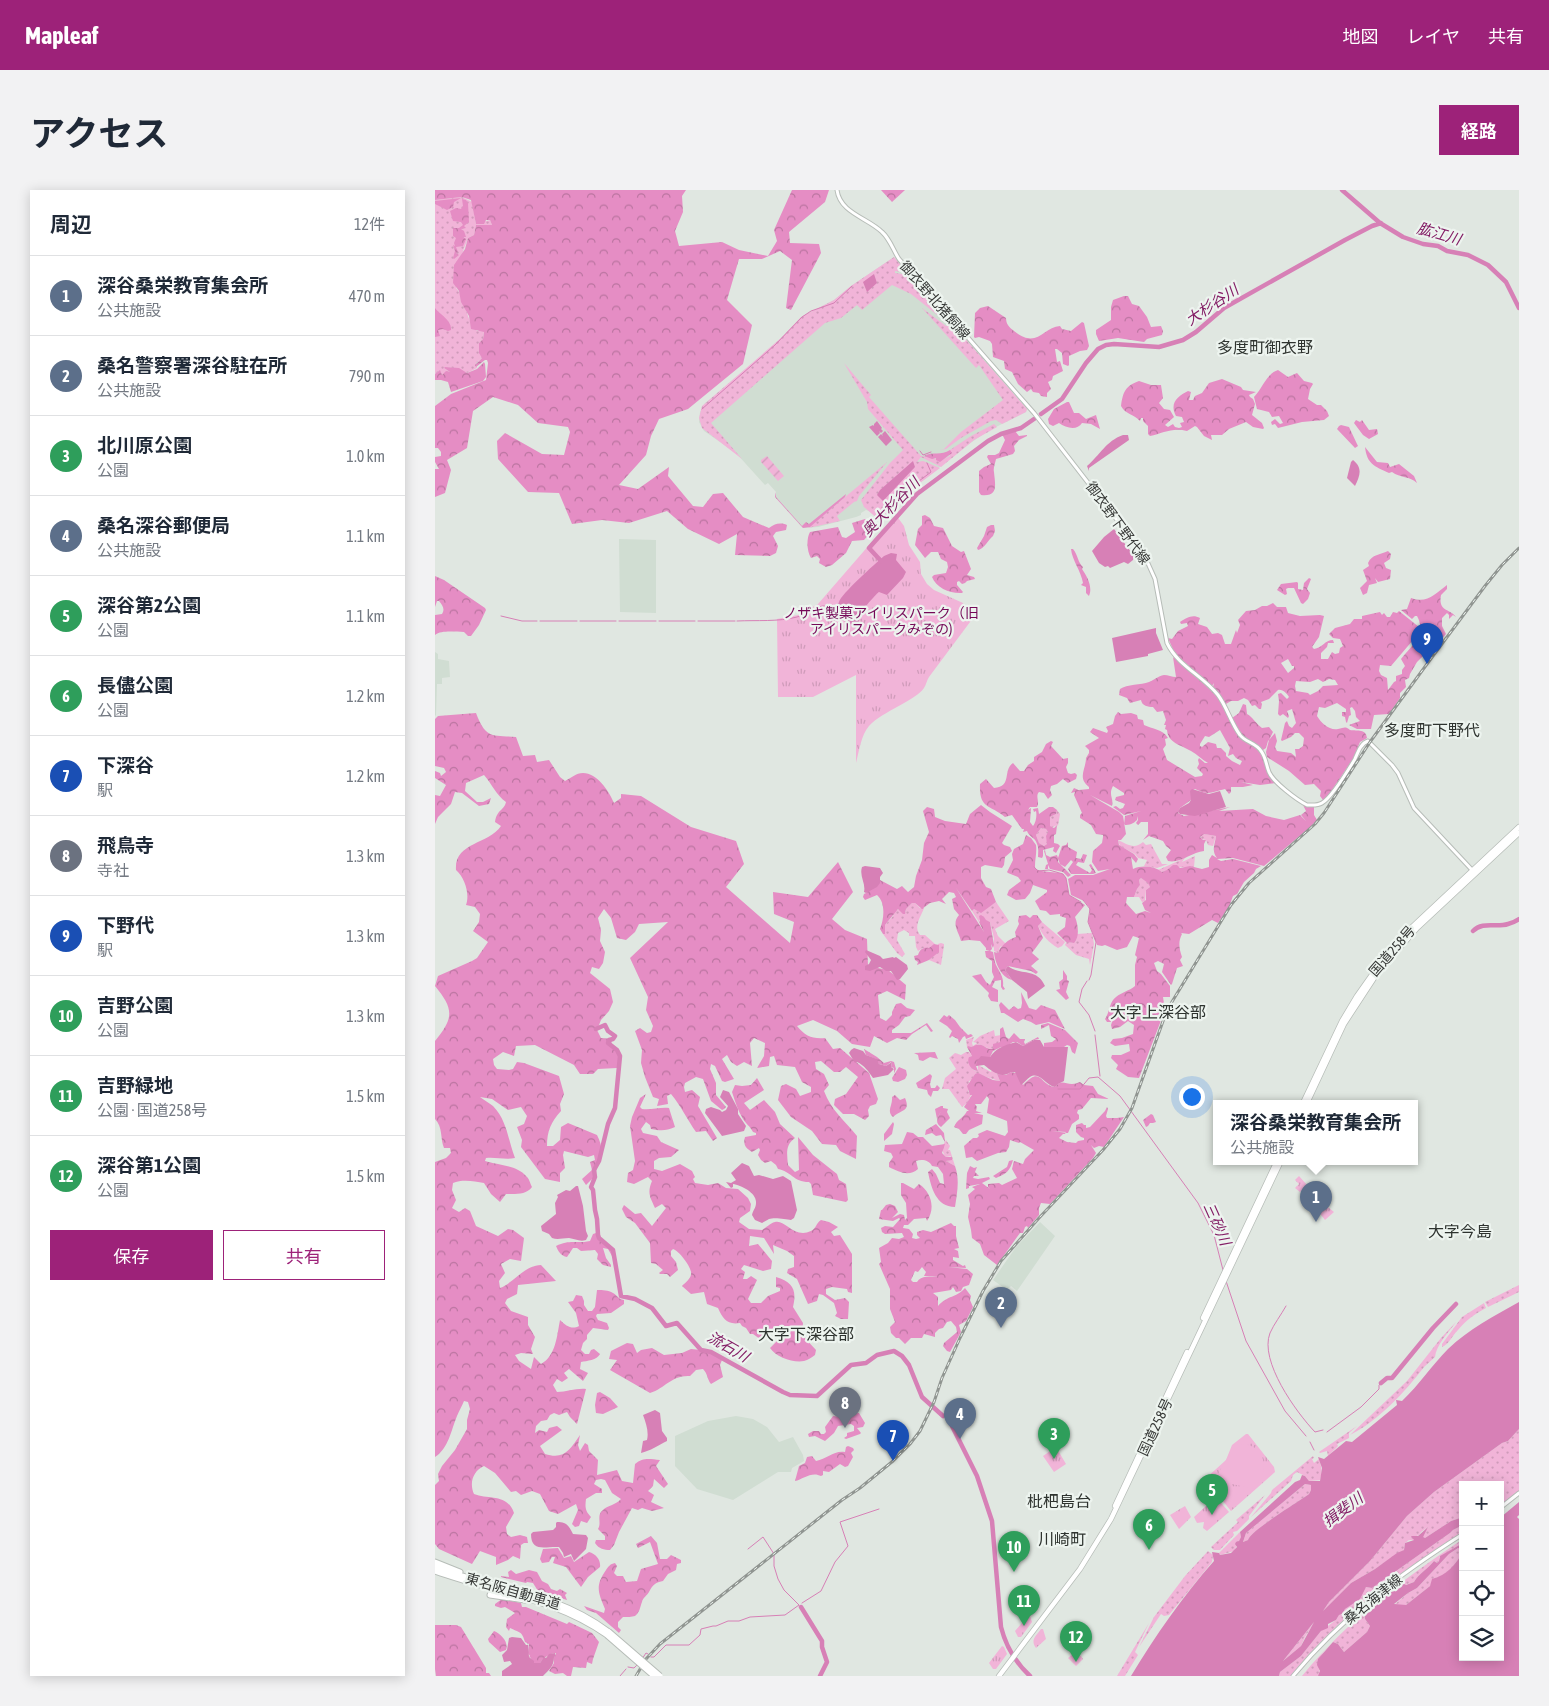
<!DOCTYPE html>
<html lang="ja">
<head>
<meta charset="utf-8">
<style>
	:root { --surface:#fff; --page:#f2f2f3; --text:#1f2937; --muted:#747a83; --line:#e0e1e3; --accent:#9d2279 }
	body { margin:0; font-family:"Asap Condensed","Noto Sans JP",sans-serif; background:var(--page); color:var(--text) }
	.controls { position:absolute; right:15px; bottom:15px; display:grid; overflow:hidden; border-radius:0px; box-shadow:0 2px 12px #0003 }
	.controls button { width:45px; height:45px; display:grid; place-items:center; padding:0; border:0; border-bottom:1px solid var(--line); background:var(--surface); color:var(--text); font:25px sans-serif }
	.you { position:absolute; left:756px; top:906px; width:18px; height:18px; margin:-12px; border:4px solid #fff; border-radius:50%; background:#1a73e8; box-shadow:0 0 0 8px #1a73e833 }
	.badge { display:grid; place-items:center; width:32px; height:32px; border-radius:50%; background:var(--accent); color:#fff; font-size:16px; font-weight:700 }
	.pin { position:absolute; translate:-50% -41px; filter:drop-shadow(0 1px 2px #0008) }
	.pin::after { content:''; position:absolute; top:26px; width:18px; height:15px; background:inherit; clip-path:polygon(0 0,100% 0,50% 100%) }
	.popup { position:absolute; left:778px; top:910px; width:205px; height:65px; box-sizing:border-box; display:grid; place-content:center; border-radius:0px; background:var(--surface); filter:drop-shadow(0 1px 4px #0005); font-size:16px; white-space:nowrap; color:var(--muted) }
	.popup b { font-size:19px; color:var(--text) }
	.popup::after { content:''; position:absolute; left:50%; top:100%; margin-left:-10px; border:10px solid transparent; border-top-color:var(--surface) }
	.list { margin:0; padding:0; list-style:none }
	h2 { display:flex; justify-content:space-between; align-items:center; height:65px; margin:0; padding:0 20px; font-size:21px }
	h2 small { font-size:16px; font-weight:400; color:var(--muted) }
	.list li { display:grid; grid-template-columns:32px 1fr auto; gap:15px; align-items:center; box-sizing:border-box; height:80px; padding:0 20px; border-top:1px solid var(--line) }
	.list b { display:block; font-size:19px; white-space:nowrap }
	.list p { margin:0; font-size:16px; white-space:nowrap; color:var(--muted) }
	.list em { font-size:16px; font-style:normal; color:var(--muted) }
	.actions { display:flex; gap:10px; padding:15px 20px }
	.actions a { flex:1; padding:11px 0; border:1px solid var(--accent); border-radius:0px; text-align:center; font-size:18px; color:var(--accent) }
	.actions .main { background:var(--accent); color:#fff }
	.icon { flex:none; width:28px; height:28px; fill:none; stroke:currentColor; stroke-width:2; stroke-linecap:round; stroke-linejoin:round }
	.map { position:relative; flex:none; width:1084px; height:1486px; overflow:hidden; border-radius:0px }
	header { display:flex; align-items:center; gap:30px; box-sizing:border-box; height:70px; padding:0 25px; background:var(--accent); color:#fff }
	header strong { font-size:24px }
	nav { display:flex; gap:28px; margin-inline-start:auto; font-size:18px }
	.intro { display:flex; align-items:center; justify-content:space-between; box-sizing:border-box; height:120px; padding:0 30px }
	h1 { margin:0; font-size:35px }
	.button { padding:12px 22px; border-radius:0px; background:var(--accent); color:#fff; font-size:18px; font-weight:700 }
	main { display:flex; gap:30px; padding:0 30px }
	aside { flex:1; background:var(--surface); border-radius:0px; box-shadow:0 2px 12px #0003 }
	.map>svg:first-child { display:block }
</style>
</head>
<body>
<header>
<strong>Mapleaf</strong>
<nav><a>地図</a><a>レイヤ</a><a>共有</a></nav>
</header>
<div class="intro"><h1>アクセス</h1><a class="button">経路</a></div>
<main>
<aside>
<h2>周辺<small>12件</small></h2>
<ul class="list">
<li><span class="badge" style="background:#5c6f8a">1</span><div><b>深谷桑栄教育集会所</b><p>公共施設</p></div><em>470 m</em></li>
<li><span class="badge" style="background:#5c6f8a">2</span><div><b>桑名警察署深谷駐在所</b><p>公共施設</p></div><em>790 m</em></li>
<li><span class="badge" style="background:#2e9e5b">3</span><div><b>北川原公園</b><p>公園</p></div><em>1.0 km</em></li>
<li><span class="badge" style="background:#5c6f8a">4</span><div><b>桑名深谷郵便局</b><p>公共施設</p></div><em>1.1 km</em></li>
<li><span class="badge" style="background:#2e9e5b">5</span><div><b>深谷第2公園</b><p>公園</p></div><em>1.1 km</em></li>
<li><span class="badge" style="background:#2e9e5b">6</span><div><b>長儘公園</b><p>公園</p></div><em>1.2 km</em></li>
<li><span class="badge" style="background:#1a4fb4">7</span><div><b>下深谷</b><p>駅</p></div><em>1.2 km</em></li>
<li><span class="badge" style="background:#6b7280">8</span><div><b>飛鳥寺</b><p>寺社</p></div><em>1.3 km</em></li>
<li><span class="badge" style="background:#1a4fb4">9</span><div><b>下野代</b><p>駅</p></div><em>1.3 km</em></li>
<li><span class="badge" style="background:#2e9e5b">10</span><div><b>吉野公園</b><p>公園</p></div><em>1.3 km</em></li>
<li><span class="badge" style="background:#2e9e5b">11</span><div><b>吉野緑地</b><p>公園 · 国道258号</p></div><em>1.5 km</em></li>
<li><span class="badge" style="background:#2e9e5b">12</span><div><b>深谷第1公園</b><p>公園</p></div><em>1.5 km</em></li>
</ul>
<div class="actions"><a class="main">保存</a><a>共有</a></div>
</aside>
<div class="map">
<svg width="1084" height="1486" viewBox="0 0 1084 1486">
	<defs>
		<pattern id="grass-dots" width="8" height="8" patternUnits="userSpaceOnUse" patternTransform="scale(1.25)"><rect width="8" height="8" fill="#f1b4d8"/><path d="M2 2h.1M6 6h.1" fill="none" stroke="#cf9bba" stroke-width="1.8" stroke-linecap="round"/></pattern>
		<pattern id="forest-crowns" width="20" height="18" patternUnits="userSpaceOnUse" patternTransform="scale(1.25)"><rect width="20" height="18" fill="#e58dc4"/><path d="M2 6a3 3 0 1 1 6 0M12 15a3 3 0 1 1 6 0" fill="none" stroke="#ba74a0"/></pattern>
		<pattern id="park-tufts" width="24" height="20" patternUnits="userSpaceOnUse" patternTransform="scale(1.25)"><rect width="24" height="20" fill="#f1b4d8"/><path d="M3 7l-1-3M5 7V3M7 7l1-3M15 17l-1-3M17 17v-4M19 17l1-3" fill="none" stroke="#cf9bba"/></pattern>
		<pattern id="garden-furrows" width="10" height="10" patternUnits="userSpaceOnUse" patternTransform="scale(1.25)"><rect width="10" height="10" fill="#f1b4d8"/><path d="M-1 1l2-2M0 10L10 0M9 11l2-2" fill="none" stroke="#cf9bba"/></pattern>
	</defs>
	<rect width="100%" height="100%" fill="#e0e7e1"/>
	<path fill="#d0ddd2" d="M459,67L592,219L591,222L553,241L534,254L477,299L447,329H443L434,321L431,320L426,323V325L421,327L383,337L368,338L340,307L341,302L333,293L330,295L301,263L269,241L264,232L265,222L270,213L290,198L346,148L366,127L399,110L416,96Z
		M184,349L221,350V423L185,422Z
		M0,462L3,464V469L14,471L15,487L7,488V494H2L1,525L0,526Z
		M605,1032L620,1046L582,1101L576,1096L572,1100L558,1090L581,1057Z
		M301,1226L318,1229L332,1237L344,1252L358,1247L368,1265L369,1271L357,1278L356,1282H343L298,1310L262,1299L240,1276V1246L273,1231Z"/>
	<path fill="url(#grass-dots)" d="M27,7L37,12L41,34L55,30L57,35H41L39,45L33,48L28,61L21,98C32,110 30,130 42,141H49L48,149L44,153L47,168L41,173L42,178L32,183C24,180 18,176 9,178L15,182L6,185L4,181L0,184V10Z
		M459,67L473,83L460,81V83L475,85L515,132H511L476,104L457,95L427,120L422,115L406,128L390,133L276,233L307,269L267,238L264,228L267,216L346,148L366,127L399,110L416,96Z
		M487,118L511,136L518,135L592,219L591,222L567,234L561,230L556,231L526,248L511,259L505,260L509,259L526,242L568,210L544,175L541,178Z
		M409,173L436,205L434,207L486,266L507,270L515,266V260L536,246L559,234L562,237L539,250L506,277L486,267L482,272L488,271L505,278L477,299L447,329H443L429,317L426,310L455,273L468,260L433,219L432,212Z
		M452,272L424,306L422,311L419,312L402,326L405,331L373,338Z
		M622,620L625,624L623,636L622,635L616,638L615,636V627L621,624Z
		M606,638L611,639L613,642L612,654L609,656L604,653L601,645Z
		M769,644L781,646L778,656L773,655L771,650L766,649V645Z
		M683,650C692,654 699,660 708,652L711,655L716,654L727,674H733L722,678L709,676L712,670L703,668L700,664L685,656Z
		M760,666L759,677H743L727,682L723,680L750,668L747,672Z
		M706,688L714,693L715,697L711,700L710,711L707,712L704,707H699L702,699L705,695L704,690Z
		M561,712L574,731L560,739L563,746L571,754L565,757L563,763L559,761V748L555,732L545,729L544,732L537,721L539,719L546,722Z
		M477,713H480L485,718H489C486,727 478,736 485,745H490L500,754L494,758H488L483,761L481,757L480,746H474V743L469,740L463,743L462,750L470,764L467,767L462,763L448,744L450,743V735L458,726L460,721L464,719L471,722V719Z
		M607,732L628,750L630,752L627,756L623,758C614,753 608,746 603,736Z
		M657,743L659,754L655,775L654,769L641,765L630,755L632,751L637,753L641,751L642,744Z
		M506,753L509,754V756L506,775L494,770L503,762V754Z
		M559,840L560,846L566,845V851L561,854L558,859H555L544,854L537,857L533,856L532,857L531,850L539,847L537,853L538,856L542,853L538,852L545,846Z
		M531,862H534L537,866L534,867C535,873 535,877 540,881H543V875L556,882L557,880L562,884L565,891C556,889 549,885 540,884L537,890L534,891L533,901L536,905L532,913L527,917L514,899H507L510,888L521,879L514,868L520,863L526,865Z
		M511,950L515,956L513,960H515L520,976L511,971L514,970L516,966L511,967C506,961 507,956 511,950Z
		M1084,1095V1102L1053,1117L1050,1112Z
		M1049,1113L1051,1118C1040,1124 1031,1130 1023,1140C1017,1146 1014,1154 1007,1157V1154L1027,1127Z
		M1021,1132C1014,1142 1001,1155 1000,1167L989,1177C971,1201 942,1232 915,1245L972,1191L1006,1148Z
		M922,1236L914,1243V1248L902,1254L903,1256L893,1266L892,1261L885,1263L884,1262Z
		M1084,1239V1301L1065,1316V1295H1028V1327L1016,1331L990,1348L987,1347L993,1337L986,1342L984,1345L979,1347V1350H974L970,1353L969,1360L959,1366L940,1379L916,1393L887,1422L894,1412L935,1371L972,1326L999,1302L1067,1253L1073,1251Z
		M878,1266L879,1268L877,1269L879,1273L884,1269C887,1277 887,1283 885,1290L874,1291L870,1286L862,1282L858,1285L856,1291L816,1327L836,1303L837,1300Z
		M870,1294L876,1295V1300L874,1304C863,1312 815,1341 813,1350L808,1352L811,1343Z
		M830,1305L814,1326V1329L802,1341L798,1342L799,1345L785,1360H779L776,1357L803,1332L801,1330Z
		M1028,1335V1342C964,1383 903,1426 856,1486H844L845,1482L866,1466L886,1441L901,1430L904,1425L907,1424L910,1419L920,1411L931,1397L937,1398L1015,1343L1018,1340Z
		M805,1342L806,1347L799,1361L785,1365L784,1363Z
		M1028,1349V1353L1004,1367V1371L1002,1373L999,1371C993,1379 983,1384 979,1392L970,1395L929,1423L930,1429L935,1436L932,1442L909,1462L903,1454L898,1452C888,1463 880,1468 885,1483L883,1486H867C915,1428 966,1391 1028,1349Z
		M1023,1358L1028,1359V1362C1022,1372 1013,1386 1000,1388L995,1396L971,1415H959L973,1403L982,1398L1014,1364Z
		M773,1361L778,1365L777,1372L734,1425L729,1426L726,1424L704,1457L719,1427L750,1386Z
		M880,1431L870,1447L866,1456L848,1471Z
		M714,1433L700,1462L703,1465L690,1486H682Z"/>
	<path fill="url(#forest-crowns)" fill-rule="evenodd" d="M0,0H251L247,6L248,22L240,41L244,56L287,52L304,60L333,66L342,51L339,40L357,0H394L390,12L354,42L355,53L384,54L386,63L356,120L351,118L357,70L345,61L327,69H304L292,110L317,135L308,174L253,219L224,229L216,246L211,265L184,295L203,299L234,277L233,286L258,316L268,317L278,304L288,303L308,327L334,338C339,334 345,332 352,335L351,340L341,342L338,346L343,356L341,363L335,366L300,365L302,344L284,354L253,339L232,321L194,333L167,330L137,334L124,303L93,302L63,269L62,251L70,243L107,264L129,265L135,242L133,237L103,233L83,215L58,207L38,221L32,258L12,270L16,280L10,303L0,307V279H4L0,272V267L6,266V262L3,258H0V216L16,204L51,190L53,173L52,170H50L41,177L40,175L47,168L44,163V153L48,149L49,142L36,139L34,126L26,112L24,101L18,93L19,75L30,59L33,48L39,45L41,35H57L55,30H51L49,34H41L36,10L27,7L0,10Z
		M446,0H470L457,12Z
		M26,8L19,12L18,17L12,20L0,14V11Z
		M27,9L31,10L33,13L34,32L29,36L31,38L26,39L29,41L31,47H28L31,49L28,56L21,57L23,62L21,63L24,65L19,69L18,68L20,61L18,55L20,56L19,53L21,48L18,46V38H24L28,35L26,32L18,31L15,21L21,18L26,19L28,16Z
		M689,106H693L697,114L704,116L712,127L716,137L726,136L728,141L727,145L712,149L709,152L683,148L664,151L661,144V140L676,130V117L678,110Z
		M553,116L571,128C571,134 574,137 579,141C602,160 608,137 625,136L627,139L636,141L647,132L649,133L654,156L652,160L645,161L634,166V175L633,176L628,174L627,163L622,159H620L622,172L625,171L628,181L618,186L617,190L613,192L616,199L612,203V207L606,206L604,203L598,202L596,199L592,202L583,194L577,182L570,179L569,171L558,167L557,154L555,151L544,147L540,148L539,147L540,123L545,118Z
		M0,118C5,125 17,130 16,140L13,141L8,139L3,140L5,146L0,147Z
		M49,172L50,174L51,187L48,191L16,202L13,192L6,190H0V184L5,180L7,185L11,181L15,182L9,178L10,177L24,178L32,183L42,179Z
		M843,180L853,187L862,183L869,191L877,193L878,194L875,199L873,209L882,215H886L892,221L894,226L889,230L867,232L843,238L840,234L837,235L836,232L840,229L845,234L848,233L844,226L837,227L834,222L822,219L819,207C828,198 831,184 843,180Z
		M787,189L806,197L808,200L821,202L814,205L815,207L818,209L820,214L817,225L827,233L829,238L828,239L818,237L811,232L794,239L787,245H776L777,250L769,246L762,237L760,236L752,241C738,237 728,243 715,246L713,244V236L708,231V228H706L705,231C699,224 691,225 686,216C688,202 690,196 704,191L716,195H726L728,208L724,213L729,219L735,220L739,227L730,235L733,237L738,234L740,237L744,238L747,237L745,233L749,232L747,227L741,226C734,213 743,206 753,201L756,202L754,210H758L760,206L767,203L774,193Z
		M632,212H634L639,223H644L651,229L661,225L665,239L656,234L647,233C642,241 631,238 624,233L618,236L614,234L613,229L619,219Z
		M921,230L925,232L927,230L934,240L942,239L943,244L934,249L928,245L919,233Z
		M906,235L914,237L922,254L923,256L920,258L902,239L904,236Z
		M580,241L584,246L592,245V246L584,250L579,256L580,261L578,264L561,269C560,274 558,278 559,282C560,294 564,307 546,305L544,302V281L549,277L556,274L552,267L553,265H560L564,263L570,250L567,244Z
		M930,257L942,272L953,273L955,277L964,274L979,286L982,293C975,286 965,288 957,282L954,283C939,276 932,274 930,257Z
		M515,260L517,263L505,272L501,270V268L497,269L489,266C498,261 506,266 515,260Z
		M341,302V307L367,336L371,332L374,334L411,304L410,307L375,337L368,338L340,307Z
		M490,325L495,328L499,336L508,338L517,356L526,362L529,361L536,379L532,385L539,387L540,389L532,391L530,393L527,394L524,391L522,392V395L528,402L527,403C516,404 501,398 497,387L499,385L511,383L513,377L512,372L506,369L503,362H496L490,368L480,355L483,339L487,335V326Z
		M430,329H433L437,333V341L429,350L417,351L411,363L397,375L391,377L384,373L385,369L382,366L376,368C372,362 371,349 375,342L403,337L407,347L411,348L420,342L417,333Z
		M556,335H559L560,341L558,346C553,350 549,359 543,360L542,358L549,346L552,337Z
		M636,359H638C643,365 643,373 648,377L647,379C652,386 658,397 654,406L651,403V397L646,395L648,393C646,381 637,370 636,359Z
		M953,361L956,364L955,369L949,373L951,378L956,380L955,389L943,392L940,388L942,393L934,395L932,403L928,405L925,398L932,391L928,380L934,376L933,373C937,364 945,365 953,361Z
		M0,386L9,390L50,418L51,420L44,435L36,446H33L29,442C20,442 6,440 0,445V425L7,424C10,419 8,416 4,411H2L0,417Z
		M874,388L876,389L872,399L875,403L873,409L868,414L866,413L859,398H853L851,399L852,404L850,405L842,400L846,394L862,392L863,393V399L868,400L869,393Z
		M1012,395V399L1006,405C1003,422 1014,418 1021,427L1018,425L1014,429V425L1012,423L1007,428V436L1011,444L999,458L995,459L982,472L975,484L974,488L970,490L971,497L965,503V508L954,524L939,525L936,539H922L914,535L925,531L921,527L920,521L917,517L915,518L916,525L914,526L912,533L911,532L910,527L907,526V522H911V519L902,513L890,518L884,517L882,526C886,533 895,541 903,539C909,538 910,536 915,540C923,541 931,539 932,548L925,552L918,569L893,606L888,610L885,606L886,601L879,594L870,595L854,581L832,567L831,562L834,550L833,551L831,558L828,560L808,547L797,528L804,523L808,514L811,515L812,524C818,527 821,534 827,538L834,537L838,542L834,550L840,543L842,551L840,557L842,561L856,563L861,567L860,559H864L868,556L869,548L864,543H860L856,547L847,551L846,550L850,533L852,531L854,536L857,538L861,533L857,519L852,521L854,526L853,528L848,524L845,526L843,524L844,511L843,504L846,503L852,509L854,507C852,504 848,499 843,500L834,509L826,512L827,514L826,519H824L820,515L817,516L813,510L809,508L803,511H796L791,514L778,497L779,493L777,496L740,464L733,448L737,449L743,441L753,436L752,433L746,434L745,432C752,428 757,424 765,428L763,434L772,437L777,444L783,443L787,445L790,454H796L801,440L802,443L805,435L803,430L811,421L820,420L827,416H832L838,413L842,417H851L853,423L865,426L885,425L889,426L884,447L877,457L879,459C887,458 890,450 898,450L899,453H893L892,457L886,463V469H893L897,462L900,464L904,463L905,458L908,456L905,449L898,448L894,444L900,438L915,434L919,429H927V426L945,422L947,425L949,423L952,427H955L958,422L962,423L964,421L984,437V443L956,476L945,475L944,481L946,485L952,488L953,500L959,492L961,491V486L967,484V480L970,476L966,469C977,455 992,444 982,426H980L977,429L966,420L972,419L976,408C992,414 1000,404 1012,395ZM853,469L857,476H859V478L853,483L846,473ZM883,489L888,492L894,489L900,490L903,495L888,496L883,501L875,505L873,503L861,501L860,496L861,491L875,492Z
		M738,467L778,501L789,517L805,547L825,561L828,566L832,580L841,593L825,595L806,592L818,595L808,597H796V602L794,604L790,599C777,602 774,606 760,599L756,601V610L745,618L743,623L749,626L795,617L784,621L818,619L831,626L849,630L865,625L871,631L866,625L871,621L868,615L879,617V625L882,630L874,638L829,676L798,668L782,669L786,671L798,669L826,676L821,679L819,683L809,692L802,704L798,706L794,717L783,733L777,730L754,744L746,743L747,744C743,752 744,758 747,767L745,770L748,776L742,778L737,794L736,795L727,782L729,774L723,771L719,773L722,781L726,784L735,796V807H728L730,820L704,888L693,887L681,879L683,875L676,868L677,865H686L695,861L694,854L680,856L675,853L678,849L687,848L698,844L699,835L693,831L685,837L677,839L676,835L678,829L677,825L676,832H672L670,829C675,822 674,812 681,807C687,802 694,801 700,796V775L702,767L700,765L704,748L698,746L692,757L682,760L670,755L667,756L662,755L653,731L655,723L654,717L649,711L636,705L633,689L640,685H658L675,679L663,681L657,672L658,661L667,653L668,647V645L661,644L656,635L645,628V625L647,623L639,605L640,602L636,603L639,598L650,603L644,600L654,599V597C642,588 651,579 651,568L654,563V560L650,556L664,548L655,542L658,538L672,543L673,541L671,537L678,534L680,526L683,522L686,524L696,523L702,525L703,529L708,530L709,535C717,539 728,539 733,548L730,549L731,555L728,559L732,570L760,587L767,586L768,584L762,578L764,574L763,570L764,568L770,573H773C767,570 762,564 756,561C746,555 733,553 732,540L730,539L731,535H729L731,530L728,521L722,522L718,517C713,517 707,516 706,510L695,513L692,508L684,505L685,499C692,494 706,495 714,492C719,490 723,486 729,485C733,485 737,487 741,487ZM785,540L795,558L793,566L798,564L801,568L807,571L805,575L797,571L791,566V563L786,558H782L781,554L773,552L767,557L765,556V554L770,546L774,547ZM678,596L689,603V605L681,607L680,610L690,614L688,618L685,619L681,616L678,617L689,625L706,621L690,626L689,635C695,635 698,634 702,630V626L703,630L701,633L703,635L706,632H713V644L708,650L714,646L728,651L731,656L736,660L731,667L733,671C745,674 757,662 769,661V654L771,650H768L765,647L769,644L781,646C780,655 776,660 782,668L777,665L774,670V677L767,679L755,676L745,678L742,675H738L732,680L727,682C719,676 707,675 698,679L696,667L701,673L703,669L699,664L684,655L683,650H686L691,644L688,626L684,622L655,605L677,616C679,608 673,605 678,596ZM706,688L713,693L715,697L711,700V716V710L707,713L710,720L716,723L710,721L701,724L691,713L692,707H699L702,699L705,695L704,690Z
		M41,523C51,549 56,545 81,547L88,566L100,565L102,572L114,570L125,587L130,591C136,588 141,583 148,583C162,583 174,601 179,613L186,608V604L206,606L256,637L301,651L309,674L291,697L355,753L359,732L339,724L338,702L373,707L403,672L418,702L397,729L410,740L432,749L433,776L453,780L471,795L470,810L452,801L443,805L445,828L451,831L457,825V822L461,814L466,813L472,818L480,820L475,826L470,827L464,835L457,840V843H476L492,833L498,841L496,842L491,835L477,844L471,850L462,848L452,853L439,846L435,857L417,854L402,841L378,830L362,836C370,846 377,849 390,848L398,859L405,858L434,883L443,909L441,914L435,916L433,920L434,926L430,930L419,924H408L399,915L400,909L411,904L423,887L411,877L405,882H399L386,871L380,872L381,879L389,884L394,895L389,901C396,920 410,931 422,946L421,969L405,961L401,955L387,954L377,941L356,927L343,910L346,896L351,894L361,899L365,906L376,902V897L367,892L360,877L342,875L339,866L335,867L334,876L322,878L329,866L330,853L319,848L315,853L317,876L309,872L302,876L296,872L292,865L287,869L299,889L290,892L287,891L280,876L276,874L275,879L281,893V905L291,917L289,919L287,920L276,911L268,889L261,887L250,893L249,897L250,902L257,900L265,907L263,916L282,948L278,951L271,941L261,942C252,929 246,916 236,904L232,906L233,914L222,916L224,909L218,907L210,887L206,873L207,860L200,841L205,838L212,843L216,842L218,836L211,820L213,807L195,768L233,732L204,734L200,742L191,750L182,748L176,728L169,719L163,728L166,740L165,751L170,762L168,773L164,779L157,777L155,783L175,799L178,812L174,821L166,830L162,840L166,848L177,849L176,857L183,861L184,873L182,878L163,879L158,884H145L139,875L100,855L81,856L79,866L68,862L58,869L59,875L62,879L74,880L78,879L82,872L89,873L124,886L129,904L125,914L126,921C116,932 112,941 112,956H118L125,950L126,937L133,933L162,945C172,964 161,969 161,985L151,995L147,989L157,980L155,972L160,970L159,965L153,967L129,961L128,965L130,978L125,983V992L110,989L86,957L87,950L82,937L89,934L92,926L86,917L73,920L57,909L45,907C49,910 54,913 58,916C72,930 73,950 80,968C70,970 61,967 51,968L50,971C62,975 82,975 91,986C94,988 95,993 97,997C91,1005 81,1004 71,1004L65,1012L56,1004L49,993C39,991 27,989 18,993L17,1000L21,1010L17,1018L24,1022L30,1018L35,1021L41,1036L63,1046L73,1039L78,1040L89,1048L86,1071L75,1069L66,1074L70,1083L64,1091L65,1098C80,1092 88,1076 106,1075L121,1091L83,1095L82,1104L72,1109L70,1113L76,1121L93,1127V1135L100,1147L96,1159L98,1164L86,1163L80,1165L84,1171L96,1179L99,1167L106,1174C121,1166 122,1145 125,1130C131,1136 137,1140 144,1136L141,1123L133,1112L138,1111L141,1105L147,1106L149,1111V1115L153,1121H157L160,1117L162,1100C168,1100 173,1100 178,1103C183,1106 183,1109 189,1110V1114L176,1123L162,1124L161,1126L163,1130L172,1133L174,1138L173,1140L158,1138L152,1145V1149L148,1153L146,1160L150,1164H154L156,1160L159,1159L165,1164C162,1170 152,1171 146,1172L145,1179L153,1183L148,1191L134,1179L129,1183L133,1188L127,1192L122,1189L118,1195L122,1202C132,1202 141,1198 151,1199L142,1234L135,1227L132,1222L124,1225L119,1223L115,1225L112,1230L106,1231L101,1236L100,1243L104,1240L112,1242L114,1238L122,1236L127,1240L105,1256L110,1264C129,1270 135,1260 145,1245L143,1255L145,1261L150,1253L153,1255L154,1261L163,1270L162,1285L182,1280L187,1291L198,1293L200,1274C208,1267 215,1269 225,1270L221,1276L233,1294L229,1298L219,1289L218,1296L213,1301L219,1305L216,1312L229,1318L217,1321L207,1318L203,1320L197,1318L184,1342L179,1355L175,1360C169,1360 164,1359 160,1353L161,1350H170V1346L163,1339C167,1333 161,1325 168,1320C173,1315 181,1315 186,1309L177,1303L170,1290L166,1289L161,1290L159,1294L167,1299V1303H161L151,1309C150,1317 150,1321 156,1327L152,1333L146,1331L144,1336L140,1337L137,1334L143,1320L141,1314L123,1324L114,1321L105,1304L97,1301L86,1305L81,1301L76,1302L60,1283L49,1276C38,1281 34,1293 39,1304C54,1310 72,1303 79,1323L71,1337L72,1344L76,1347L85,1345L92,1347L93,1353H89L86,1355L85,1369L78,1366L73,1370L61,1375V1367L45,1361L37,1374L4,1359L0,1354V1295L4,1291L3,1284L7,1276L20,1260L32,1239V1230L35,1219L33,1212L29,1211C27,1216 24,1221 22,1226C16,1240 14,1258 0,1267V972L11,968L16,963L15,958H9C5,948 8,937 0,929V851C19,828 19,819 0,796L3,786L37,771L42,768L53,752L38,741L44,732L45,724L40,717L31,715C35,704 30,688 21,680C19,652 53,655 66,636L60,632C62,619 69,621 71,612C61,605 57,594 49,585L31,593L30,601L42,612H48L56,608L54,614L44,616L27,603L20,602L16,614L3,627L0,634V605L5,606L11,595L0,588V581L5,583L6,586L11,582L9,578L0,576V529L3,526Z
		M616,551L618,552L616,556L628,569L633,568V573L631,577L633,583L636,584L640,583L642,585L641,589L633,593L628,589L622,594L616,596L615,600L617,605L613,609L609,603L604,602C600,606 605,612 602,617H595L593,620L596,618L595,632L598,636C601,633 602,625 601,621L599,622L598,619L603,618L604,624L614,617H618L622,620L621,624L615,627V636L619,638L622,635L621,644L619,645V653L623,654L625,656L621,663L618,661L619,657L608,660V666L607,668L603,667C603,663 604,658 602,654C600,647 594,647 592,641L588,642L589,639H587L577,625L570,627C554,614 544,619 545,594L551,589L559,598C578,596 567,581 578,573L585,581H589L593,575L599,571V567L607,562L611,554ZM606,638L611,639L613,642L611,646L612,654L609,656L604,653L601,645Z
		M546,615L555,622L577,636L567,653L569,655L575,657L577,661L570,667L569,675L567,678L550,675L546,677V688L551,697L556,699L561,712L546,723L539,719L537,721L521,698L549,742L544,732L545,731L544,726L546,725L549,727L551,730L555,732L559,755L558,758L556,754L557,759L555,761L558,762C559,766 559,771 561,775C565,783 569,787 568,796L570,799L568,800L566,797V790L560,791L557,797L563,800V812L556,811L553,806L554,803L537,786L546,784L551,792L555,795L559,787L557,782V771L551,767L550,761H555L551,760V758L545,751L534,750L526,751C524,742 516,734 524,725L519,719L517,709L521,707L519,703L514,702L507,709L511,714L504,711L495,713L487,719L480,713H477L471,719L470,724H468L463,719L450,735V744H448L445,739C449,729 451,713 442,705L430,710L428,707L429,704L431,703L445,690L462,699L467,696L473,702L479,697L481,686L487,670L489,653L494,642L488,621L492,617L499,619L500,627L510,631L531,634L535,624Z
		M591,645L596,648L601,655C602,662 600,669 600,676C599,683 619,681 628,684L631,688L634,705L650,715L640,727C643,734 645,747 639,753L631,752L622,743L630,737L631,728L625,726V724L615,725L611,721L605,720L600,711L612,702V700L598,695L595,703L590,709L581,710L572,705L574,700L586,691L583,687L573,683L572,682L578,670L577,664L579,659L588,654Z
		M633,652V657L642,662L641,668L646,669L648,664L652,665L649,673L643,672L641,675L655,683L657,680L654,675L656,674L661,683L658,684H636L633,679L638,672L636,670L630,677L625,674L623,669V672L636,685L633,687L628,682L615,679L613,675V679H610L611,675L613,674L609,661L610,660L611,665L615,667L622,665L623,668L627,656L631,655Z
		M591,725L595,728L598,725H602L607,732L603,736L608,748L597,763L604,769L596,776L603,782L601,784L596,781L573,776L570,780L577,790C566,787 560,773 559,762L563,763C565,756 574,749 581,747L580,742L584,734L583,731L584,726Z
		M499,754L504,755V762L494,770L482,775L483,772L480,770L479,766L483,765C485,759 488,757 494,758Z
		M628,780L632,786V790L634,791L631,802L634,808L631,810L621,800L625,799L624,792L628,789Z
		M586,802L594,818L601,820L606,815L620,820L630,839L614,832L601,835L596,832L588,829L583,832L569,823H566L564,815L566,812L574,820L579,816L583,819L586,818L587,813Z
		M509,825L512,827L514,825L520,830L525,837L533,845L536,844L538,846L531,849L530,846L528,847L524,853L523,849L517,846L515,848L514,847L517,841L512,836L504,831Z
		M613,833L630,840L643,853L640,864L637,862L635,856L632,855L629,857H609V853L617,852L621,849L616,846L614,835L606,839V835Z
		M568,837L571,847L574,849L579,843L585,849H590L589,852L590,854L603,847L604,849L599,850L588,856L582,852H578L570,857H566L558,861L555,867L541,876L543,881C537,881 531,873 534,867L537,866L532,857L533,856L537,857C548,850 549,860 558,859V854L565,852V839Z
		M429,859L442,867L449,873L456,871L459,872L461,879L459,883V878L456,877L457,873L456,872L451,876L444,874L441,869L431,865Z
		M500,862L503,869L495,867L488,871L484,870L483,865L479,863Z
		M464,877L471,880L472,885L470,889L463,892L458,891L457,888Z
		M576,882L581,883L588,895C607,875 604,895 620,897C626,889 630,894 637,894C640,894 642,893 645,892L649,895L658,896L663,904L674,909L656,908L647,919L643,920L642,923L644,925V929L637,934L633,943L617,941L631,942L630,944H628L624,948L632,952L641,953L643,951L649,950V948L646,947L641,942V935L647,933L649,935H651V938L655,937L670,921L672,917L673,919L671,926L672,928H682L689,927L669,957L664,956L659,958L656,955L661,963L658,968L615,1014L606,1013L604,1018V1025L593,1038L592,1036L590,1037L588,1043H585L562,1075L549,1065L545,1054L537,1048L536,1040L533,1027L535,1014L533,1005L540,999L537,997L545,994L534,996V998L531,999L532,983L535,976L539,978L542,977L540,982L544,986H539L538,988L543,989L554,987L555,989L547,993L555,999L553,997V994L564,993L567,995L582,988L577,979L579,971L588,974L590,969L599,960L585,952L584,953L575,950L574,957L571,962L563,963L542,971L537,967L531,968L529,956L538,948H542L544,946L543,944L552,940L570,946L573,942L572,931L552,923L554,909L552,906L546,914H540L542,917L541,921L547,923H539L548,925L547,934L534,940L531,944H528L524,939L519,937C522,929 529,928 532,921H534L529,917L537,905H535L532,896L540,884L543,883L558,890L565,891L562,884L571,885Z
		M495,884L497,886L495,894L496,898H500L502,895L505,898L503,901H498L496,907L493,904L492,900L483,898L481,893Z
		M322,888L329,900L309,913L315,920L329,910L340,922L345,934L360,948C350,955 352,964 353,975L360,982L364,980L363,947L378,965L402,984L404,990L411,994L413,1010L411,1012L378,1005L376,994L374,992C358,992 356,981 343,979L341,975L336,971L330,973L326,970L323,965L325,960L324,958L317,962C310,958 308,954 310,947L321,945V943L318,942C315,936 311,934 308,929C303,921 300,911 297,902L300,895L307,896L316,895Z
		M211,904L205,917L207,919C217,920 225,917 234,918L240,937C231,941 226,941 216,939L215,935L211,932L206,939L208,943L222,946L226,952L244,960L236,967L224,968L219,971V979L227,981L245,974L257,981L260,987L258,989L260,993L273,995L283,993L291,998L303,999L313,1008L316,1014L315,1021L305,1028L304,1032L314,1039L327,1040C331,1038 335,1033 340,1032C350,1029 359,1049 376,1041C381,1039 381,1033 386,1030L394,1032L403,1037L396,1042L399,1046L405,1045L417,1064V1103L413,1102L412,1099L397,1097L391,1099V1104L400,1110L410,1108L414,1112L413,1129H406L400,1126L402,1123L399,1113L388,1105L384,1104L382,1111L373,1114L362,1089L352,1083L353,1079L359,1077V1066L352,1061L338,1055L339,1064L329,1048L315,1046L314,1056L323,1054L337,1071L336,1079L328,1081L309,1075L306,1079L310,1082L308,1089H312L316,1086L322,1090L313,1109L316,1113H326L333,1106L345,1101V1098L341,1097V1087C358,1092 362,1100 358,1117L368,1133L367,1145L381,1160L380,1165C377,1167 373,1170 369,1171C358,1173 341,1167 335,1158L345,1148L341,1139L329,1148L325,1149L318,1144H315L311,1138L307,1136L305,1133C292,1135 288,1129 283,1118L272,1114L269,1102L256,1104L247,1096C251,1092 257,1088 256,1082C255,1075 244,1061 238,1059L236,1061V1066L241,1072L243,1080L235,1087L232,1084H225L224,1083L228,1080L221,1074L216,1073L215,1053L200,1033L191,1027L187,1019L189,1015L200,1024L206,1023L217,1036L231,1018L227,1014L220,1018C215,1007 212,1003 217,991L213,987L199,994L192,992L193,983L198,980L200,971L195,936L197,927L205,908Z
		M460,905L465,910L470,908C476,922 466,919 458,927C451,921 458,915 457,907Z
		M506,916H508V918L513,919L512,922L515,928L506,937C499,932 503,928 506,921L502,929L500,919Z
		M716,924L718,925L721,932L718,933H715L713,936L711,937L708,930Z
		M458,932L459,934L457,944L449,951V944Z
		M501,934L509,943L510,952L506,945L501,946L497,943L490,945L491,940Z
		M472,942L478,943L483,947H488L497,956L510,954L507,963L511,967H517V970L511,971L520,976C525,990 522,1003 520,1017C501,1017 496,997 493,982L497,979L501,984L505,993L509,994L508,984L503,977L497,976C494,970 487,969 481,971L483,979C474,987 464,982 454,977V973L458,967L456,963L449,961L450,955L467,954Z
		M578,970C575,981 571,984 561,988L558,986L572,977L574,971Z
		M466,993H468L479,999L484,994C496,1002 501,1018 492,1031L491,1028L479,1029L473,1035H469L468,1038L474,1039L478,1044L477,1048L481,1049L485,1048L482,1045V1042L488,1040L496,1042L516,1033L519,1036H521V1046L524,1058L519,1059L523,1061L524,1068L518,1067V1070L528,1076L530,1075L531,1078L513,1077L532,1079L538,1084L534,1095L528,1097L526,1101L521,1102L518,1097L516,1100L498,1103L503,1107V1116C513,1105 521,1108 530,1098L536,1106L535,1110L538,1117L531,1131L524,1135L526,1142L515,1162L512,1161L508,1156L509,1153L522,1142L521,1137L516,1131L512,1132L508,1138L504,1139L500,1143V1147L489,1144L487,1148H476L470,1154L464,1148H461L456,1143L455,1137L460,1132L455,1119V1099L444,1074L446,1072L444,1058L453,1053L457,1048L464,1049L469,1047L467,1043L450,1044L447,1042L446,1038L450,1036L458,1037L465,1029L464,1028L458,1031L444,1029L446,1020H447L451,1015L455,1014L460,1016L463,1022L457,1028L465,1024L469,1025L470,1030L472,1028L471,1013L466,1005ZM487,1077L491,1082L489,1086H503C496,1087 486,1085 482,1092H478L476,1090L480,1081L483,1082Z
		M161,1043L178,1060L177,1066L173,1059L168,1058L171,1068L176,1075V1077L168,1075L162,1069L163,1064L160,1060L146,1061L142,1058H138L132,1067C126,1066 123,1061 121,1056C135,1049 141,1054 155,1051L158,1044Z
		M192,1153L198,1154L202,1163L206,1160L217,1158L229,1165L247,1163L256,1159L266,1160L276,1163L287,1170L285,1175L288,1187L276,1194C272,1189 273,1184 268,1179L261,1180L255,1186C236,1185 231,1198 215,1203L175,1180L182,1170L174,1169L176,1161Z
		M165,1202L175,1208L183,1217L168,1224L161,1223L160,1215L162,1203Z
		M424,1223L430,1233L428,1237L422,1238L426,1243L425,1244L411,1249L409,1248L412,1246V1243L419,1241V1236L416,1234L403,1236L399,1243L390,1251L380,1246L374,1247L373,1244L378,1241H384L386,1244H389L391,1242L390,1237L398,1226L406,1227L407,1224Z
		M413,1256L418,1258L419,1260L416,1263L418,1267L413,1276L410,1277L405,1274L394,1282L388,1281V1285L386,1286C377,1281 368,1289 360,1291L364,1276L370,1273L372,1267L377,1266L381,1271C392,1269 399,1260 410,1262L411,1257Z
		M216,1346L222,1353L225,1369H232L236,1365L246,1370V1373L242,1374L241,1380L233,1384L228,1391C219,1393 218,1395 214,1402C212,1406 208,1407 207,1412C205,1417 205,1422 200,1426C197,1427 192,1427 188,1427L183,1432V1437L186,1440L184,1443L161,1423L152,1420L149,1416L169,1423L170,1419C163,1402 160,1396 171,1380C174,1376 175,1374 180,1373L182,1376L179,1383L182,1386H188L191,1392L202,1391L206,1379L223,1374L215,1352L203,1358L201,1354Z
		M123,1358L129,1368L136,1366L139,1372L154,1362C161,1364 166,1370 165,1377L153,1387L146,1397L131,1377L118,1373L120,1367H117L114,1372L107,1373L105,1369L108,1359Z
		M76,1380L81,1384L94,1380L102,1382L107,1391L113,1394L116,1399L122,1401L125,1399L132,1403L130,1405L132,1410L103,1401L98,1393L92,1392L91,1393L66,1387V1386L74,1387L73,1382Z
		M67,1409L86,1413L87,1417H91L132,1434L134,1432L157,1443L164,1452L158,1469L157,1474L152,1472L151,1478L138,1477L136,1486H132L128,1483L120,1484L114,1481L119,1473V1467L121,1465V1463C115,1463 106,1469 105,1474L99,1473L95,1467L93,1468L95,1466L93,1463L94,1454L90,1452C87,1441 85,1443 75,1438L74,1441L71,1437L72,1429L80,1423L70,1417L66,1418L60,1416V1414Z
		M0,1435H21L26,1437L51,1478V1483H54L56,1486H1L0,1479Z
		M59,1441C66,1444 74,1452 71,1460L65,1462L54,1452L53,1449Z"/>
	<path fill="url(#park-tufts)" d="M461,325L469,336L474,355L485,372L486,384L492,394L499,400L528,413L538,428L494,487C492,490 491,495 489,498C480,511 448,521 434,536C426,545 424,562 421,573V485L378,507H343L342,429L363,425L383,414L435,354Z
		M864,986L872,995L865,1002L860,998L864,994L860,990Z
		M889,1014L899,1022L890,1030L883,1021Z
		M811,1244H813L839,1277L840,1282L796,1321L770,1289L791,1270L797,1255Z
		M621,1257L631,1274L619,1282L608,1266Z
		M781,1307L794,1322L772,1341L768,1338L769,1332L762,1333L759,1327Z
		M750,1316L756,1327L744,1339L735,1325Z
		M594,1425L595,1426L597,1432L586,1447H583L580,1441Z
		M606,1439H608L611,1449L601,1458C595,1450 601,1446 606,1439Z
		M567,1456L569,1457L572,1464L561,1479H558L554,1473Z
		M639,1463L643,1467L646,1466L648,1469L641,1476L633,1468Z"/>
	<path fill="url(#garden-furrows)" d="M332,266L349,286L343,291L326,272V270Z"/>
	<path fill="#f1b4d8" d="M803,1254C831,1252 836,1281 819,1299L784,1291L782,1286C787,1276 794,1267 798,1255Z"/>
	<path fill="#d780b6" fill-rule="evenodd" d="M439,84L442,93L432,102L428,92Z
		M442,231L447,238L446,239L448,241L446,243L444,241L445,243L442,246L434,237L438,235L439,236V234Z
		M450,241L457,250L451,256L443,247L446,244L448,246L447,244Z
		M688,245H693L694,250L654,278V281L652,276C665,265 671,251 688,245Z
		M918,270C928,278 925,286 920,296L912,288L916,272Z
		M478,271L480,277L448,311L442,305L445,300Z
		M679,339L699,366L698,370L693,374L689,372L675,378L673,376L670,377L664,373L657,361L669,347Z
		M456,363L462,364L461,370L471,382L468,388L452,405L444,402C442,403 429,418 427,421C426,425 425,429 423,433L419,435L411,433C405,427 400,421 404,412C406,404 440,374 449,366Z
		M721,438V443L728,460L713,464V466L681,472L677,448Z
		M757,599L774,604L785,601L791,617L760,626L745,624L743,622L745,618L754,613L756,610L755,601Z
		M430,676L445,678L448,683L445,687V693L442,697L431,703L429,702C431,693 424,686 427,677Z
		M431,760L445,766L448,769L458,767L459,768L461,767L472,775L473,779L465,789L462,790L456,781H451L445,777L435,781L430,780V776L434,774L436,770L430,762Z
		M573,776C585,786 602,777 610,796L593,809L592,802L577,790L570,780Z
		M599,850H605L609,857H633L629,891L623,894L620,897C611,896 605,881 595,887C592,889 589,893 586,895L580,882H576C566,889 558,882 549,875L541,876L542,871L546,866L555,867C561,858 570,855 581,852L588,856Z
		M419,858L428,861L431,865L442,869L444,874L451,876L457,872L456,877L459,879L453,885L438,888C434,882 429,875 422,872L420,873L414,863L416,860Z
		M288,900L294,902L303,919V924L311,936L309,941L287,946L270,923L271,919L276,917L285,920L287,922L291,920L293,916L285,907Z
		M307,973L314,976L319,986L324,985L338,989L348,986L356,991L362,1020L359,1028L356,1030C351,1029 339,1027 334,1029C332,1030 329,1032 327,1033L320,1030L317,1025C318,1020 321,1018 321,1013C322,1003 306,995 298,994V997L296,998L291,992L296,993L301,990L296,983Z
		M141,996H143L148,1016L151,1041L153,1046L151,1050C145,1052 140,1049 134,1048C127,1048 123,1050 117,1048L114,1044L107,1041L106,1036L121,1024L120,1013L123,1007L122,1005L131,1000L135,1001Z
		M1084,1112V1239L1073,1251L1067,1253L999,1302L972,1326L935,1371L894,1412L888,1421L916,1393L940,1379L962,1363L969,1360L970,1353L979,1350L976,1346H983L993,1337L988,1347L990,1348L1016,1331L1028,1327V1335L1018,1340L1015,1343L937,1398L931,1397L925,1409L910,1419L907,1424L904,1425L901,1430L893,1434V1438L886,1441L866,1466L845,1482L844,1486H696C721,1445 747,1407 779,1371L777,1362L784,1363L785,1365L796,1363L802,1357L800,1354L801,1352L804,1351L806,1347L805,1342L860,1292L865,1290L867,1285L870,1286L874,1291H885L887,1278L883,1267L889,1269L911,1251L917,1252L962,1215L961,1210L967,1211C984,1195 997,1175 1013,1159C1034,1139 1059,1126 1084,1112ZM870,1294L876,1295V1300L874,1304C863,1312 815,1341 813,1350L808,1352L811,1343ZM879,1432L866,1456L848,1471Z
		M220,1220L225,1223L227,1241L232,1248V1251C224,1255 215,1261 206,1263L208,1251L212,1250C214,1242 211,1233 208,1225Z
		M1084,1312V1325L1082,1327L1084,1329V1486H883L885,1481L882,1475L883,1469L898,1452L903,1454L909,1462L932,1442L935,1436L930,1429L929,1423L967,1393L971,1395L979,1392C983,1384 993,1379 999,1371L1002,1373L1004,1371L1005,1366L1028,1353V1360L1023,1358L1014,1364L982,1398L973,1403L959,1414L971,1415L995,1396L997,1389C1012,1385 1020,1375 1028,1362V1467H1065V1326L1066,1327Z
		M122,1332C132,1332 134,1336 138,1344L151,1345L153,1348L151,1359L139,1371L136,1364L129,1367L128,1363L124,1357C111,1356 96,1363 96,1344L98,1342L118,1340L121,1337V1333Z
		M77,1447L86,1448L91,1455H93L92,1452L93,1453L94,1467L99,1471V1473H105L109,1467L111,1468L114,1464L120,1463L121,1466L119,1467C119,1476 114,1480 108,1486H67V1481L77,1474L75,1471L69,1472L67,1465L72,1460L74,1448Z"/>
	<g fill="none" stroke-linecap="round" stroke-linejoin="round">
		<path stroke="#d780b6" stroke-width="1" d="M267,219L340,155L367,127L376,121L399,113L417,96
			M485,261L488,265L496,262
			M477,299L480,294L496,282L492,273
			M66,426L87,431H102
			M105,431H142
			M145,431H181
			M184,431H221
			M224,431H260
			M263,431H300
			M302,431C322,430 343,432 362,427C371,425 379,417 388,416C395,416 397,418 403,414
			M599,677L603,681L614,680L628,684L631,688L634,705L646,712
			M648,710L655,719L653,732L661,752L656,785L654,790
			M652,791L647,799L644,812L654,825L660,841
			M660,845L665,886
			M623,899H645L654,888L663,887L685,906L763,1013L779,1045L788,1080
			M791,1091L811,1151L850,1221L871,1246
			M851,1116C846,1125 839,1134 835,1143C824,1171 861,1222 880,1242L888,1240
			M892,1242L926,1217L944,1199V1195L946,1193
			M875,1252L879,1260
			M367,1413L386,1401L400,1372L413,1356L405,1332L444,1319
			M216,1467H219L231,1455H254L265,1445L266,1439L278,1436H281L293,1431H304L315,1427L350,1425L364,1415L349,1400L343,1389L339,1376V1364L328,1347L313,1359
			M207,1469L211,1463L213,1464
			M193,1477L199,1478L203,1474
			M185,1486L191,1479"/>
		<path stroke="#d780b6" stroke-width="4.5" d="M907,0L945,33L968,47L988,54L1003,56L1012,61L1033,65L1053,75L1071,92L1084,118
			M606,224L627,209L651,173L663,159L671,155L679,154L724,157L748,150L761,142L789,118L910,50L937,36L946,33
			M446,371L434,358L482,304L553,251L566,244L586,238L599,229
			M1038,741C1048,731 1061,738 1073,734C1077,733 1081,731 1084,729
			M161,839L170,835L173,841L180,846L178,849L174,850L173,853L182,860L185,866L180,918L173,934L164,971L159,980L160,987L156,997L158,1000L160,1020L162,1029L163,1045L164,1048L178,1060L186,1106L200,1109L217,1118L231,1136L242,1133L266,1160L276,1162L348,1202L355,1205L382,1206L416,1175L431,1173L442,1165L459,1161L467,1166L474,1175L487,1207L508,1226
			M946,1193L952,1188H957L998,1138L1021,1114
			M516,1234L542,1286L557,1331L566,1437C571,1457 580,1472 595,1486
			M366,1417L387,1451V1457L392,1472L385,1486"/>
		<defs>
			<path id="secondary" d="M402,0C405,23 433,28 447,42C455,49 458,60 464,69L599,223L699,352L711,369L720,389L732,453C743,476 767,485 783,505C792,517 796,533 805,545C810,552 821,553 826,561C831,567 831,575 834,582C838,592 862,610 872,615C877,615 882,616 887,613C896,608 914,579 920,569C923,562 926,553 933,551L957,575L963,583L979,618L1038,681
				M1065,1318L1084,1303
				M858,1486C906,1428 965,1384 1028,1344"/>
			<path id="trunk" d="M868,913L907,831L922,806L946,772L974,740L1084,637
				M872,913L909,834L941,785L982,738L1084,643
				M768,1128L842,971
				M680,1316L752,1162
				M564,1486L645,1379L676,1329L846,971"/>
			<path id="motorway" d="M0,1372L25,1382
				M0,1377C62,1400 119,1401 174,1442
				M0,1381C58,1402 120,1408 172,1445
				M55,1405L90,1410"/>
		</defs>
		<use href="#secondary" stroke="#b7bdb8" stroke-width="5"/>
		<use href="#trunk" stroke="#b7bdb8" stroke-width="6"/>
		<use href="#motorway" stroke="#b7bdb8" stroke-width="7"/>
		<use href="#secondary" stroke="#fff" stroke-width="3"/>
		<use href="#trunk" stroke="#fff" stroke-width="4.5"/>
		<use href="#motorway" stroke="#fff" stroke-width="5"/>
		<defs>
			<path id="rail" d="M201,1486L211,1469L225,1454L407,1310L425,1298L458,1271L475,1254L485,1241L499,1212L507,1188L525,1148L548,1101L566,1071L604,1028L668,960L685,939L697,918L732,820L796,715L814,693L880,634L889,623L935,552L992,474L1050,396L1067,375L1084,358"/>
		</defs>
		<use href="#rail" stroke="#909591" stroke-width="3"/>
		<use href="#rail" stroke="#edf4ef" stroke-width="1" stroke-dasharray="4" stroke-linecap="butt"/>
		<defs>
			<path id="motorway-bridge" d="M174,1442L225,1486
				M172,1445L219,1486"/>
		</defs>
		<use href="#motorway-bridge" stroke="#b7bdb8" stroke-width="7" stroke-linecap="butt"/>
		<use href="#motorway-bridge" stroke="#fff" stroke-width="5"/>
	</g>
	<g text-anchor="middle" stroke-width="4.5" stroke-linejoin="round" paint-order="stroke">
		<g font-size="14" fill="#353735" stroke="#edf4ef">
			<text transform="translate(500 110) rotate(49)" y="5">御衣野北猪飼線</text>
			<text transform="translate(683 333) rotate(54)" y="5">御衣野下野代線</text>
			<text transform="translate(957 761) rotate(-49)" y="5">国道258号</text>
			<text transform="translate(720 1237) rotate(-65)" y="5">国道258号</text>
			<text transform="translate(78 1401) rotate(16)" y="5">東名阪自動車道</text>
			<text transform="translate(938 1409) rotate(-39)" y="5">桑名海津線</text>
		</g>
		<g font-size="14" fill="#750958" stroke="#edf4ef">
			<text x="446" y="428">ノザキ製菓アイリスパーク（旧<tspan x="446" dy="16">アイリスパークみぞの)</tspan></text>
		</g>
		<g font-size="15" font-style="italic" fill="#831d65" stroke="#edf4ef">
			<text transform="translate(1004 44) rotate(16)" y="5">肱江川</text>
			<text transform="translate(777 115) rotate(-34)" y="5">大杉谷川</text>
			<text transform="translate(456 317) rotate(-46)" y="5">奥大杉谷川</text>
			<text transform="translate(782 1034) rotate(66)" y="5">三砂川</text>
			<text transform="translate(293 1157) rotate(30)" y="5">流石川</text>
			<text transform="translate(908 1320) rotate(-37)" y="5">揖斐川</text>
		</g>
		<g font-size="16" fill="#2e332f" stroke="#edf4ef">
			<text x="830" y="163">多度町御衣野</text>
			<text x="997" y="546">多度町下野代</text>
			<text x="723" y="828">大字上深谷部</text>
			<text x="1025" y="1047">大字今島</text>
			<text x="371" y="1150">大字下深谷部</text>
			<text x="624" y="1317">枇杷島台</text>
			<text x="627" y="1355">川崎町</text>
		</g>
	</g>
</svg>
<div class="controls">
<button>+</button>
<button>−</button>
<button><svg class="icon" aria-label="locate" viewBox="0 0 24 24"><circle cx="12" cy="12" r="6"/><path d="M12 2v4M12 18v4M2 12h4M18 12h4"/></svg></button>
<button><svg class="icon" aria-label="layers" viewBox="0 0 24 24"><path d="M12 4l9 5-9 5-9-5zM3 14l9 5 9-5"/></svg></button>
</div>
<div class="you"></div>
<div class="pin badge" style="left:881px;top:1032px;background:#5c6f8a">1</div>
<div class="popup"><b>深谷桑栄教育集会所</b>公共施設</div>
<div class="pin badge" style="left:566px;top:1138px;background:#5c6f8a">2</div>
<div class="pin badge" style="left:619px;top:1269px;background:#2e9e5b">3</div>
<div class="pin badge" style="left:525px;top:1249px;background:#5c6f8a">4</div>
<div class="pin badge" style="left:777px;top:1325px;background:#2e9e5b">5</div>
<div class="pin badge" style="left:714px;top:1360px;background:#2e9e5b">6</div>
<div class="pin badge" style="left:458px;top:1271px;background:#1a4fb4">7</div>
<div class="pin badge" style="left:410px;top:1238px;background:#6b7280">8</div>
<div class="pin badge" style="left:992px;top:474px;background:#1a4fb4">9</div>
<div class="pin badge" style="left:579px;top:1382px;background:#2e9e5b">10</div>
<div class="pin badge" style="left:589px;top:1436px;background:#2e9e5b">11</div>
<div class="pin badge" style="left:641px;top:1472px;background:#2e9e5b">12</div>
</div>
</main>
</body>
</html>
